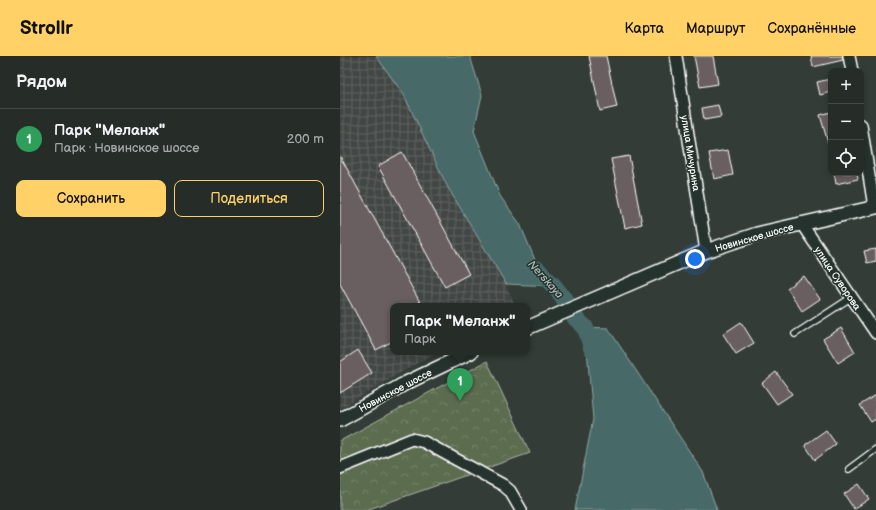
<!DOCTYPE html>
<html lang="ru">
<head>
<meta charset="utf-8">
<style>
	:root { --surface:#262d29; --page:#323935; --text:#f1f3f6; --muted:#a4a8a8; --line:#424946; --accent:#ffd166 }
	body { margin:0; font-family:"Balsamiq Sans",sans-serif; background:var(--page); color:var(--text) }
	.controls { position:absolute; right:12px; top:12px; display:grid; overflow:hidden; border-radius:8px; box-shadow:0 2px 6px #0003 }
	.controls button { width:36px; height:36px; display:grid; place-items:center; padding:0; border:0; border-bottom:1px solid var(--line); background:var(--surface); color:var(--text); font:20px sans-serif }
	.you { position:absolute; left:355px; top:203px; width:14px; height:14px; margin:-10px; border:3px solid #fff; border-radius:50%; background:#1a73e8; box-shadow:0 0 0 6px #1a73e833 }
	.badge { display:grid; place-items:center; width:26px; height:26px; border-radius:50%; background:var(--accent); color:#fff; font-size:13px; font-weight:700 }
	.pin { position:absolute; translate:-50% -33px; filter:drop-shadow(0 1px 2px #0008) }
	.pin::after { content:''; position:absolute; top:21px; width:14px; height:12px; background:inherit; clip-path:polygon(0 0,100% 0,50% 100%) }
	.popup { position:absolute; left:50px; top:247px; width:140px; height:52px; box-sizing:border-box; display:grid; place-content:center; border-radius:8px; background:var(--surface); filter:drop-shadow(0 1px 3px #0005); font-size:13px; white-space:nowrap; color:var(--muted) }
	.popup b { font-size:15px; color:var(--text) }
	.popup::after { content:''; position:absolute; left:50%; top:100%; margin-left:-8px; border:8px solid transparent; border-top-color:var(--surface) }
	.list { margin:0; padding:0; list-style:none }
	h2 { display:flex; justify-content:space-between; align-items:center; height:52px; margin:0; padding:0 16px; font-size:17px }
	h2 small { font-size:13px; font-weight:400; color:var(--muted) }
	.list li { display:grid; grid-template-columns:26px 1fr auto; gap:12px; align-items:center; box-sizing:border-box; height:60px; padding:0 16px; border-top:1px solid var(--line) }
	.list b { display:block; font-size:15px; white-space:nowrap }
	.list p { margin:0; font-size:13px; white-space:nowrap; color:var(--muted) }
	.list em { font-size:13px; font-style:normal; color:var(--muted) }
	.actions { display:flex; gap:8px; padding:12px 16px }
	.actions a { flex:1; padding:9px 0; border:1px solid var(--accent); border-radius:8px; text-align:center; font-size:14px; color:var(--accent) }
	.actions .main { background:var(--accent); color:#111 }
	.icon { flex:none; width:22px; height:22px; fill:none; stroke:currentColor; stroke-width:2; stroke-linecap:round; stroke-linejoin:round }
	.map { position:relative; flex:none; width:536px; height:454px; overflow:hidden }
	header { display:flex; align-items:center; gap:24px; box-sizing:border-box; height:56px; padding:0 20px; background:var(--accent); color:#111 }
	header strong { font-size:19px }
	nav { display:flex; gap:22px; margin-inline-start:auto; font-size:14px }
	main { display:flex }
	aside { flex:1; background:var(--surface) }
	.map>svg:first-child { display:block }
</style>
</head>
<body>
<header>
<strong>Strollr</strong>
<nav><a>Карта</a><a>Маршрут</a><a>Сохранённые</a></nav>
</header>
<main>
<aside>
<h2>Рядом<small></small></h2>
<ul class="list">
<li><span class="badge" style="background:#2e9e5b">1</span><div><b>Парк &quot;Меланж&quot;</b><p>Парк · Новинское шоссе</p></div><em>200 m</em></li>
</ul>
<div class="actions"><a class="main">Сохранить</a><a>Поделиться</a></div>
</aside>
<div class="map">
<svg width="536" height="454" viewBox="0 0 536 454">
	<defs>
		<pattern id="industrial-grid" width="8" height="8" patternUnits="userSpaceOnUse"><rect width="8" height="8" fill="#434644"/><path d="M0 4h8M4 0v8" fill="none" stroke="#5f6260"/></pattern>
		<pattern id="park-crowns" width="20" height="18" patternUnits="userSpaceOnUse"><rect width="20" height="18" fill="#5c6c4f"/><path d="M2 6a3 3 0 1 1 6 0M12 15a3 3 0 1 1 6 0" fill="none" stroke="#748269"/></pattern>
	</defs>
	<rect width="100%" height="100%" fill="#333c37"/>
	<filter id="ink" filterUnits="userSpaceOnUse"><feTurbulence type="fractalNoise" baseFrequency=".025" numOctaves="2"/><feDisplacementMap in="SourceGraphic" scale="8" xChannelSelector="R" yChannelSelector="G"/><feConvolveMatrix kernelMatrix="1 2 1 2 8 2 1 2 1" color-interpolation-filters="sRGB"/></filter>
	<g filter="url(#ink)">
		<path fill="url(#industrial-grid)" d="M0,0H36L64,39L107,130L166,228L175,249L53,250V296H96L0,353Z"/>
		<path fill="url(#park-crowns)" stroke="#aeb6a7" d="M147,305L190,397L26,454H0V385Z"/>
		<path fill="#466b68" stroke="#90a6a4" d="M36,0H130L142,39L134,75L160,140L180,168L198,211L214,230L166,228L107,130L64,39Z
			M245,271L268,272L363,416L377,454H235L253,363Z"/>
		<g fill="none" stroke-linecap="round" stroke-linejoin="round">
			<path stroke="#466b68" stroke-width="17" d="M197,213L214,230L232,253L234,261L245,271L252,293"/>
		</g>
		<path fill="#695e61" stroke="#fff" d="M249,0H266L277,51L260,55Z
			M354,0H373L378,28L360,31Z
			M471,0H502L503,4L473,11Z
			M491,23V36L480,39L477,26Z
			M378,49L381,61L364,64L362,52Z
			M491,56V87H488L480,59Z
			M388,94L393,119L374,123L369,97Z
			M62,96L129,218L105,231L38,110Z
			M0,100L82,250H53V285L36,294L0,228Z
			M289,100L302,168L285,172L271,103Z
			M494,117H517L518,123L496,128Z
			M536,193V205L527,207L524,195Z
			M464,220L480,243L462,255L447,232Z
			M401,266L414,287L396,298L383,278Z
			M501,272L515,296L498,307L483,283Z
			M18,294L32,317L0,337V306Z
			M436,316L452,338L437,348L422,327Z
			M536,339V363L531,366L520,349Z
			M486,374L496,388L475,404L465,389Z
			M519,428L529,443L514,453L504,438Z"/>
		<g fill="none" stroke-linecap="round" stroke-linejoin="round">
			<defs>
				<path id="service" d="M455,278L512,241
					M509,413L536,393"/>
				<path id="minor" d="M336,0L366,195
					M509,0L512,15
					M521,69L534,151
					M461,167L536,277
					M0,412L72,383L84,386L163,429L170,435L181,454"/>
				<path id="tertiary" d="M187,272L366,195L417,178L536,151
					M0,364L66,327L131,296"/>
			</defs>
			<use href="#service" stroke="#fff" stroke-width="8"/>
			<use href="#minor" stroke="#fff" stroke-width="14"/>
			<use href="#tertiary" stroke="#fff" stroke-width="16"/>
			<use href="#service" stroke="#26332d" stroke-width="5.5"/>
			<use href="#minor" stroke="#26332d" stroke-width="11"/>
			<use href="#tertiary" stroke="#26332d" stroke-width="13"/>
		</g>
	</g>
	<g text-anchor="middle" stroke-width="3" stroke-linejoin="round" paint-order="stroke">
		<g font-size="10" fill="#fff" stroke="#26332d">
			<text transform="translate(351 97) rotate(81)" y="4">улица Мичурина</text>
			<text transform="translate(414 181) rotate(-16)" y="4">Новинское шоссе</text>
			<text transform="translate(498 222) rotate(56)" y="4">улица Суворова</text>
			<text transform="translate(55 334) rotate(-28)" y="4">Новинское шоссе</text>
		</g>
		<g font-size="11" font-style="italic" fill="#acbcbb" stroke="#26332d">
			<text transform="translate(206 223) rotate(48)" y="4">Nerskaya</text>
		</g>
	</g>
</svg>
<div class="controls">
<button>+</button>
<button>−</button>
<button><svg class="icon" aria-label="locate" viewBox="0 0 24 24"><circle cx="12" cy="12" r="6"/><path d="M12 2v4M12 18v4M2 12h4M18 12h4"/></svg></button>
</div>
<div class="you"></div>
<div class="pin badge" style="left:120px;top:345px;background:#2e9e5b">1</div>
<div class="popup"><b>Парк &quot;Меланж&quot;</b>Парк</div>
</div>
</main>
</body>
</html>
